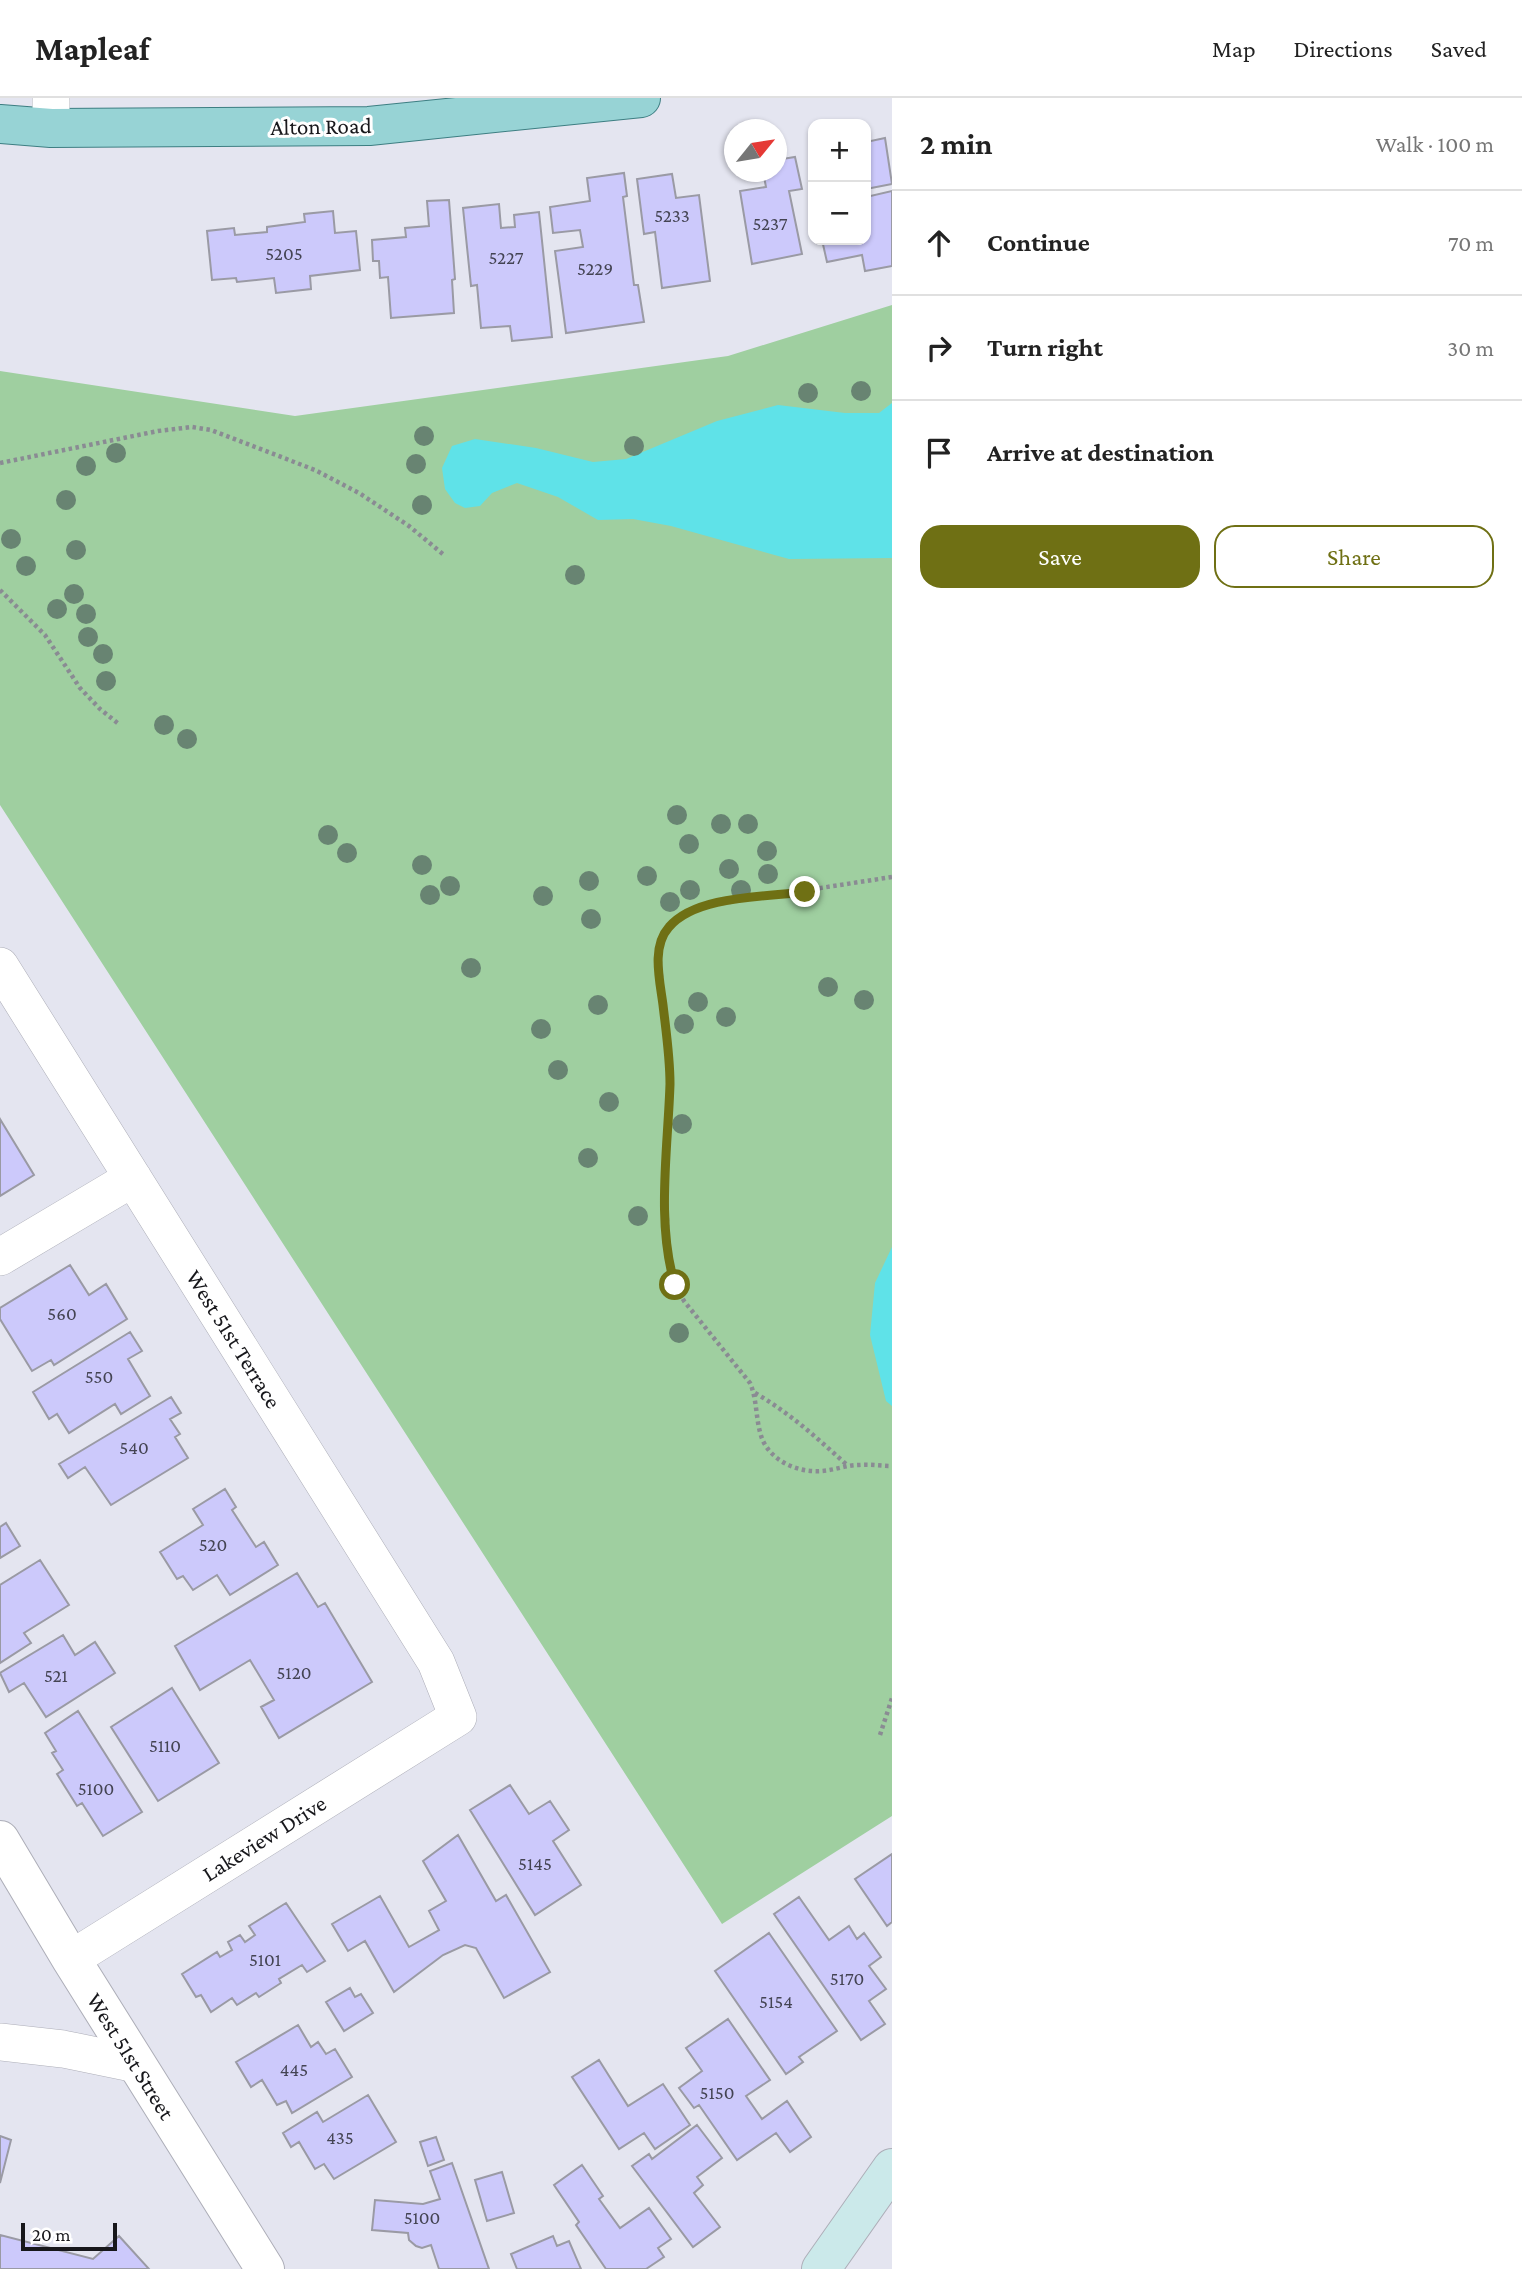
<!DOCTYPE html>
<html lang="en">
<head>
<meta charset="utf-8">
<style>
	:root { --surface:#fff; --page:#f2f2f2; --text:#222; --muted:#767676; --line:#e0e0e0; --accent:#6f7014 }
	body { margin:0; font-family:"Crimson Pro",serif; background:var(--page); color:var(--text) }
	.controls { position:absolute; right:21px; top:21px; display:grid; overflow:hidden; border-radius:14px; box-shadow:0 2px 5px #0004 }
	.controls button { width:63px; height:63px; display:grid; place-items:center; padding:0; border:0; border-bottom:2px solid var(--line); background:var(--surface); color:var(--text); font:35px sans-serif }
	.compass { position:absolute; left:724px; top:21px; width:63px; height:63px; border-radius:50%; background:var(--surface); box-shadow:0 2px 5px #0004; rotate:60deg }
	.scale { position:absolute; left:21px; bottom:18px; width:96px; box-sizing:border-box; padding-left:7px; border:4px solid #17171b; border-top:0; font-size:19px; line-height:24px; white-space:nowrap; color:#17171b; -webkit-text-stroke:5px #fff; paint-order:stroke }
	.stop { position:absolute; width:21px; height:21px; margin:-16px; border:5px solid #6f7014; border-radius:50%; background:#fff }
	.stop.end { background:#6f7014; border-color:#fff; box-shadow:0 2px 7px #0008 }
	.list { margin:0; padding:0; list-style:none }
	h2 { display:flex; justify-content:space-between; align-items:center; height:91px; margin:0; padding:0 28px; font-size:30px }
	h2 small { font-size:23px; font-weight:400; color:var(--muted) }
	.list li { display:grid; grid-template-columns:46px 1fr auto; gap:21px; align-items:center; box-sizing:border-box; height:105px; padding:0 28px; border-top:2px solid var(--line) }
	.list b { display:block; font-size:26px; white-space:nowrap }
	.list em { font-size:23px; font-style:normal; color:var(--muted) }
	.actions { display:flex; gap:14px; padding:21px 28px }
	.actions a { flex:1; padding:16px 0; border:2px solid var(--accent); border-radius:21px; text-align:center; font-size:24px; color:var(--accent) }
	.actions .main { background:var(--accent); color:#fff }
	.icon { flex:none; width:38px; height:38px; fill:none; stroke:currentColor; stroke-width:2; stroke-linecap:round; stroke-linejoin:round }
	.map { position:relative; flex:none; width:892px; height:2171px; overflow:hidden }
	header { display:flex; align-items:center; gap:42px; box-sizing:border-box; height:98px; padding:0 35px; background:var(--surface); border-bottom:2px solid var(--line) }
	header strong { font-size:33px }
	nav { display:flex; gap:38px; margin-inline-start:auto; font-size:24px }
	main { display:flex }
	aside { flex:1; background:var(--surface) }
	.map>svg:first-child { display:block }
</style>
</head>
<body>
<header>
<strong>Mapleaf</strong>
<nav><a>Map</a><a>Directions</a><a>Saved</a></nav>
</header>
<main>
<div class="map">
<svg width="892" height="2171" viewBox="0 0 892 2171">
	<rect width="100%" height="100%" fill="#e4e5f0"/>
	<path fill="#9fcfa0" d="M892,207V1718L722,1826L0,707V273L295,318L728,258Z"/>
	<path fill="#5fe2e8" d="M892,305V460L789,461L671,428L633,421L598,422L558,399L517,385L492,395L480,408L465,410L455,405L445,391L442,370L452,348L475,341L536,350L593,364L626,361L717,323L778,307L845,315H879Z
		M892,1149V1308L886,1303L870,1237L875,1185Z"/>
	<path fill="#ccc9fb" stroke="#9a9aa4" stroke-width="2" d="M885,40L892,86L866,91V44Z
		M795,59L802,91L789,93L802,156L752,166L740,93L766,89L763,74H776V62Z
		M624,75L627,98L623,99L634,187H638L644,224L566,235L555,153L583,149L580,132L553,135L550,109L590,103L587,80Z
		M672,76L676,100L699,97L710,183L662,190L655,134L644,136L637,81Z
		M892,93V168L865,173L862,157L827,164L822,142H866V99Z
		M449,102L455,181L452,182L454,215L391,220L388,179L380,180L379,163H373L372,142L406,139L405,130L429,128L427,103Z
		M499,106L501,130L515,129L514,117L539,114L552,239L512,243L510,228L481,230L477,187L471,188L463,110Z
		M333,113L335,135L356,133L360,172L310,178L311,191L276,195L274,180L237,184L236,180L212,182L207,133L234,130L235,137L267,134V129L305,124L304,116Z
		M0,1021L34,1077L0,1098Z
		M70,1167L89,1197L106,1186L127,1221L54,1267L51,1262L32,1273L0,1221V1210Z
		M130,1234L142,1253L128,1261L150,1298L121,1316L115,1306L69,1335L57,1316L49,1321L33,1294Z
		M171,1299L181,1315L170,1321L180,1336L175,1339L188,1360L111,1407L85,1369L68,1380L59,1366Z
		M225,1391L236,1409L232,1412L256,1449L264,1444L278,1467L230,1497L217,1477L193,1492L183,1478L177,1481L160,1454L203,1427L193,1411Z
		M6,1425L20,1448L0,1460V1429Z
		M40,1462L69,1507L24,1535L31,1545L0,1565V1487Z
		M297,1475L318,1509L325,1505L372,1584L279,1640L261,1609L274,1602L250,1562L200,1592L175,1548Z
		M63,1537L75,1557L95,1544L115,1575L46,1619L24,1585L9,1594L0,1575Z
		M172,1590L219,1665L158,1703L111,1629Z
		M78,1613L142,1714L103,1738L82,1705L77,1708L57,1676L63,1672L52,1655L56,1653L45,1635Z
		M510,1687L529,1716L550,1703L569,1732L553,1743L581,1787L535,1817L470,1712Z
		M458,1737L496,1803L506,1797L550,1874L504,1900L476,1850L465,1847L443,1857L394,1894L365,1843L348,1853L332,1826L380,1798L409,1849L439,1832L429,1813L446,1803L423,1763Z
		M892,1756V1824L887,1828L855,1781Z
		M799,1799L829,1842L849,1828L857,1841L864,1835L881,1859L869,1868L886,1891L869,1903L885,1926L861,1942L774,1816Z
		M286,1805L325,1863L307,1874L302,1867L279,1881L281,1885L259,1899L256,1895L237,1907L232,1900L211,1914L201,1897L196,1899L182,1876L217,1854L220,1859L232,1852L228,1844L240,1837L245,1844L255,1837L249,1828Z
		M769,1835L837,1933L799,1959L803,1964L786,1976L715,1873Z
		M350,1890L355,1899L361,1896L373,1915L344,1933L326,1904Z
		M728,1921L770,1982L746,1998L762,2021L787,2003L811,2039L790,2054L776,2035L737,2062L699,2007L694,2010L679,1990L702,1973L686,1950Z
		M298,1927L311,1949L318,1944L326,1956L335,1951L352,1979L292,2015L286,2003L277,2007L262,1982L251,1989L236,1964Z
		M599,1962L628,2008L663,1986L690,2027L655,2051L644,2035L619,2051L572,1979Z
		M368,1997L396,2044L334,2081L324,2066L315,2071L299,2044L291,2049L283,2035L317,2014L323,2024Z
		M697,2027L722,2060L697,2079L703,2087L694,2095L720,2129L693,2149L632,2068L649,2056L652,2061Z
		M0,2038L11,2042L0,2085Z
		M436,2039L444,2062L428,2068L420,2044Z
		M452,2065L489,2171H439L431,2147L422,2150L416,2148L409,2142L408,2135L372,2132L375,2102L423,2106L440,2101L430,2073Z
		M582,2067L603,2098L599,2101L620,2130L649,2110L671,2141L658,2150L664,2159L646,2171H606L576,2127L579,2124L554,2087Z
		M502,2074L514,2115L487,2123L475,2082Z
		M0,2137L93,2161L119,2138L149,2171H0Z
		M553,2138L557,2148L569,2143L581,2171H517L511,2156Z"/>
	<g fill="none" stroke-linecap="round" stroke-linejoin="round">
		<defs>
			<path id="minor" d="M51,0V30
				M0,868L436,1564L458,1619L71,1861
				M0,1159L133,1080
				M0,1944L63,1951L136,1966"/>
			<path id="tertiary" d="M0,1742L71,1861L265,2171"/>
			<path id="secondary" d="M821,2171L892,2070"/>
			<path id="primary" d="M0,26L51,30L369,28L641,0"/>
		</defs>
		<use href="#minor" stroke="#adaeb8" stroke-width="38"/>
		<use href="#tertiary" stroke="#adaeb8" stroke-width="40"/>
		<use href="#secondary" stroke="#adaeb8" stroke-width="40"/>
		<use href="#primary" stroke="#3d7e82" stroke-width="40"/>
		<path stroke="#8a8b93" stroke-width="4.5" stroke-dasharray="3.5 3.5" stroke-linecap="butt" d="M0,365L158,333L192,329L211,332L315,372L359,395L409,428L444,457
			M0,492L45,537L80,590L100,611L120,627
			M892,779L710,807L692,812L668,830L659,854L670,983L665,1076L669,1168L675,1187L684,1203L750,1285C758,1303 755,1324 763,1343C773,1364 799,1375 822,1373C835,1372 847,1367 859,1367C870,1366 881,1368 892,1368
			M755,1295C790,1315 818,1341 847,1367
			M880,1637L892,1600"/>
		<use href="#minor" stroke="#fff" stroke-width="37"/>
		<use href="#tertiary" stroke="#fff" stroke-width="38"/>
		<use href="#secondary" stroke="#cbe9ea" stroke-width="38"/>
		<use href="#primary" stroke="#97d3d5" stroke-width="38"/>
	</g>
	<g fill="#688472">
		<circle cx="861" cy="293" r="10"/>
		<circle cx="808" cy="295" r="10"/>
		<circle cx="424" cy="338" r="10"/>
		<circle cx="634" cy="348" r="10"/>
		<circle cx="116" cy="355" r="10"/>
		<circle cx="416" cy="366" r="10"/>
		<circle cx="86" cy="368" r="10"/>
		<circle cx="66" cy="402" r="10"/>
		<circle cx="422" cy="407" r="10"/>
		<circle cx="11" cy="441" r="10"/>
		<circle cx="76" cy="452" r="10"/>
		<circle cx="26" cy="468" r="10"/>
		<circle cx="575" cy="477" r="10"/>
		<circle cx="74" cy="496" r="10"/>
		<circle cx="57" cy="511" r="10"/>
		<circle cx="86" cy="516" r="10"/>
		<circle cx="88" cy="539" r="10"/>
		<circle cx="103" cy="556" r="10"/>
		<circle cx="106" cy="583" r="10"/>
		<circle cx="164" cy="627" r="10"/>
		<circle cx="187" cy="641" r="10"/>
		<circle cx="677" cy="717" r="10"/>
		<circle cx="721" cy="726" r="10"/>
		<circle cx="748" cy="726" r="10"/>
		<circle cx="328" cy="737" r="10"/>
		<circle cx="689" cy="746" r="10"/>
		<circle cx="767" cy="753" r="10"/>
		<circle cx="347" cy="755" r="10"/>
		<circle cx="422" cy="767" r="10"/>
		<circle cx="729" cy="771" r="10"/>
		<circle cx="768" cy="776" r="10"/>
		<circle cx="647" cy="778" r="10"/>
		<circle cx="589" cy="783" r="10"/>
		<circle cx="450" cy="788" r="10"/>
		<circle cx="690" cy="792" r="10"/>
		<circle cx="741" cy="792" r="10"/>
		<circle cx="430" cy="797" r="10"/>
		<circle cx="543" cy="798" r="10"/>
		<circle cx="670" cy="804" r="10"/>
		<circle cx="591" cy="821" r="10"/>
		<circle cx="471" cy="870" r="10"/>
		<circle cx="828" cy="889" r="10"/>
		<circle cx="864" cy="902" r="10"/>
		<circle cx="698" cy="904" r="10"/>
		<circle cx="598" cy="907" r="10"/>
		<circle cx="726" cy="919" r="10"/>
		<circle cx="684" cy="926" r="10"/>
		<circle cx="541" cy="931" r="10"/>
		<circle cx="558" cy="972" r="10"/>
		<circle cx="609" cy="1004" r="10"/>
		<circle cx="682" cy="1026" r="10"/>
		<circle cx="588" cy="1060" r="10"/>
		<circle cx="638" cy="1118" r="10"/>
		<circle cx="679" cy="1235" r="10"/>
	</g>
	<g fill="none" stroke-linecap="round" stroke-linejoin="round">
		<path stroke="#6f7014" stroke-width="9" d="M675,1187C656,1125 668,1050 670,986C670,959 666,933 663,907C660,883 651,849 669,829C696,797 766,799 805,794"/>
	</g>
	<g text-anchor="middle" stroke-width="6" stroke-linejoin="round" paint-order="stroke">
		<g font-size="19" fill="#444453">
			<text x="672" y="124">5233</text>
			<text x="770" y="132">5237</text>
			<text x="284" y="162">5205</text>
			<text x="506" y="166">5227</text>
			<text x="595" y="177">5229</text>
			<text x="62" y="1222">560</text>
			<text x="99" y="1285">550</text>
			<text x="134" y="1356">540</text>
			<text x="213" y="1453">520</text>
			<text x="294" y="1581">5120</text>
			<text x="56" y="1584">521</text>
			<text x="165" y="1654">5110</text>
			<text x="96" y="1697">5100</text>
			<text x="535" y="1772">5145</text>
			<text x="265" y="1868">5101</text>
			<text x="847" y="1887">5170</text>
			<text x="776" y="1910">5154</text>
			<text x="294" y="1978">445</text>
			<text x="717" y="2001">5150</text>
			<text x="340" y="2046">435</text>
			<text x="422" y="2126">5100</text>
		</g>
		<g font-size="23" fill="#17171b" stroke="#fff">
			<text transform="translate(321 28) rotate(-1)" y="8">Alton Road</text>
			<text transform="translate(234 1241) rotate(58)" y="8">West 51st Terrace</text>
			<text transform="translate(264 1740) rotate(-32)" y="8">Lakeview Drive</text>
			<text transform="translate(131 1958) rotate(58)" y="8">West 51st Street</text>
		</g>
	</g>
</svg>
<div class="controls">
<button>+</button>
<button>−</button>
</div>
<svg class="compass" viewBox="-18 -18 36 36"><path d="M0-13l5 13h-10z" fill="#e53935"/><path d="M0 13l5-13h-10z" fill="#767676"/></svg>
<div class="scale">20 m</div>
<div class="stop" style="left:675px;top:1187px"></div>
<div class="stop end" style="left:805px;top:794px"></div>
</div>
<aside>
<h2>2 min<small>Walk · 100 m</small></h2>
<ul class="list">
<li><svg class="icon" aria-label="ahead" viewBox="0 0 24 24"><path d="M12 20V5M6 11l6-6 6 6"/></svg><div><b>Continue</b></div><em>70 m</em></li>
<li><svg class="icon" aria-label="right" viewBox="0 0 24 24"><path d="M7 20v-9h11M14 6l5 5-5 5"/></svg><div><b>Turn right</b></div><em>30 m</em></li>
<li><svg class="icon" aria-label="arrive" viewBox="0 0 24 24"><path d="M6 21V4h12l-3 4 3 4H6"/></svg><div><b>Arrive at destination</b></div></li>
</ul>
<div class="actions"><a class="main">Save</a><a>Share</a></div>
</aside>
</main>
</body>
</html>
